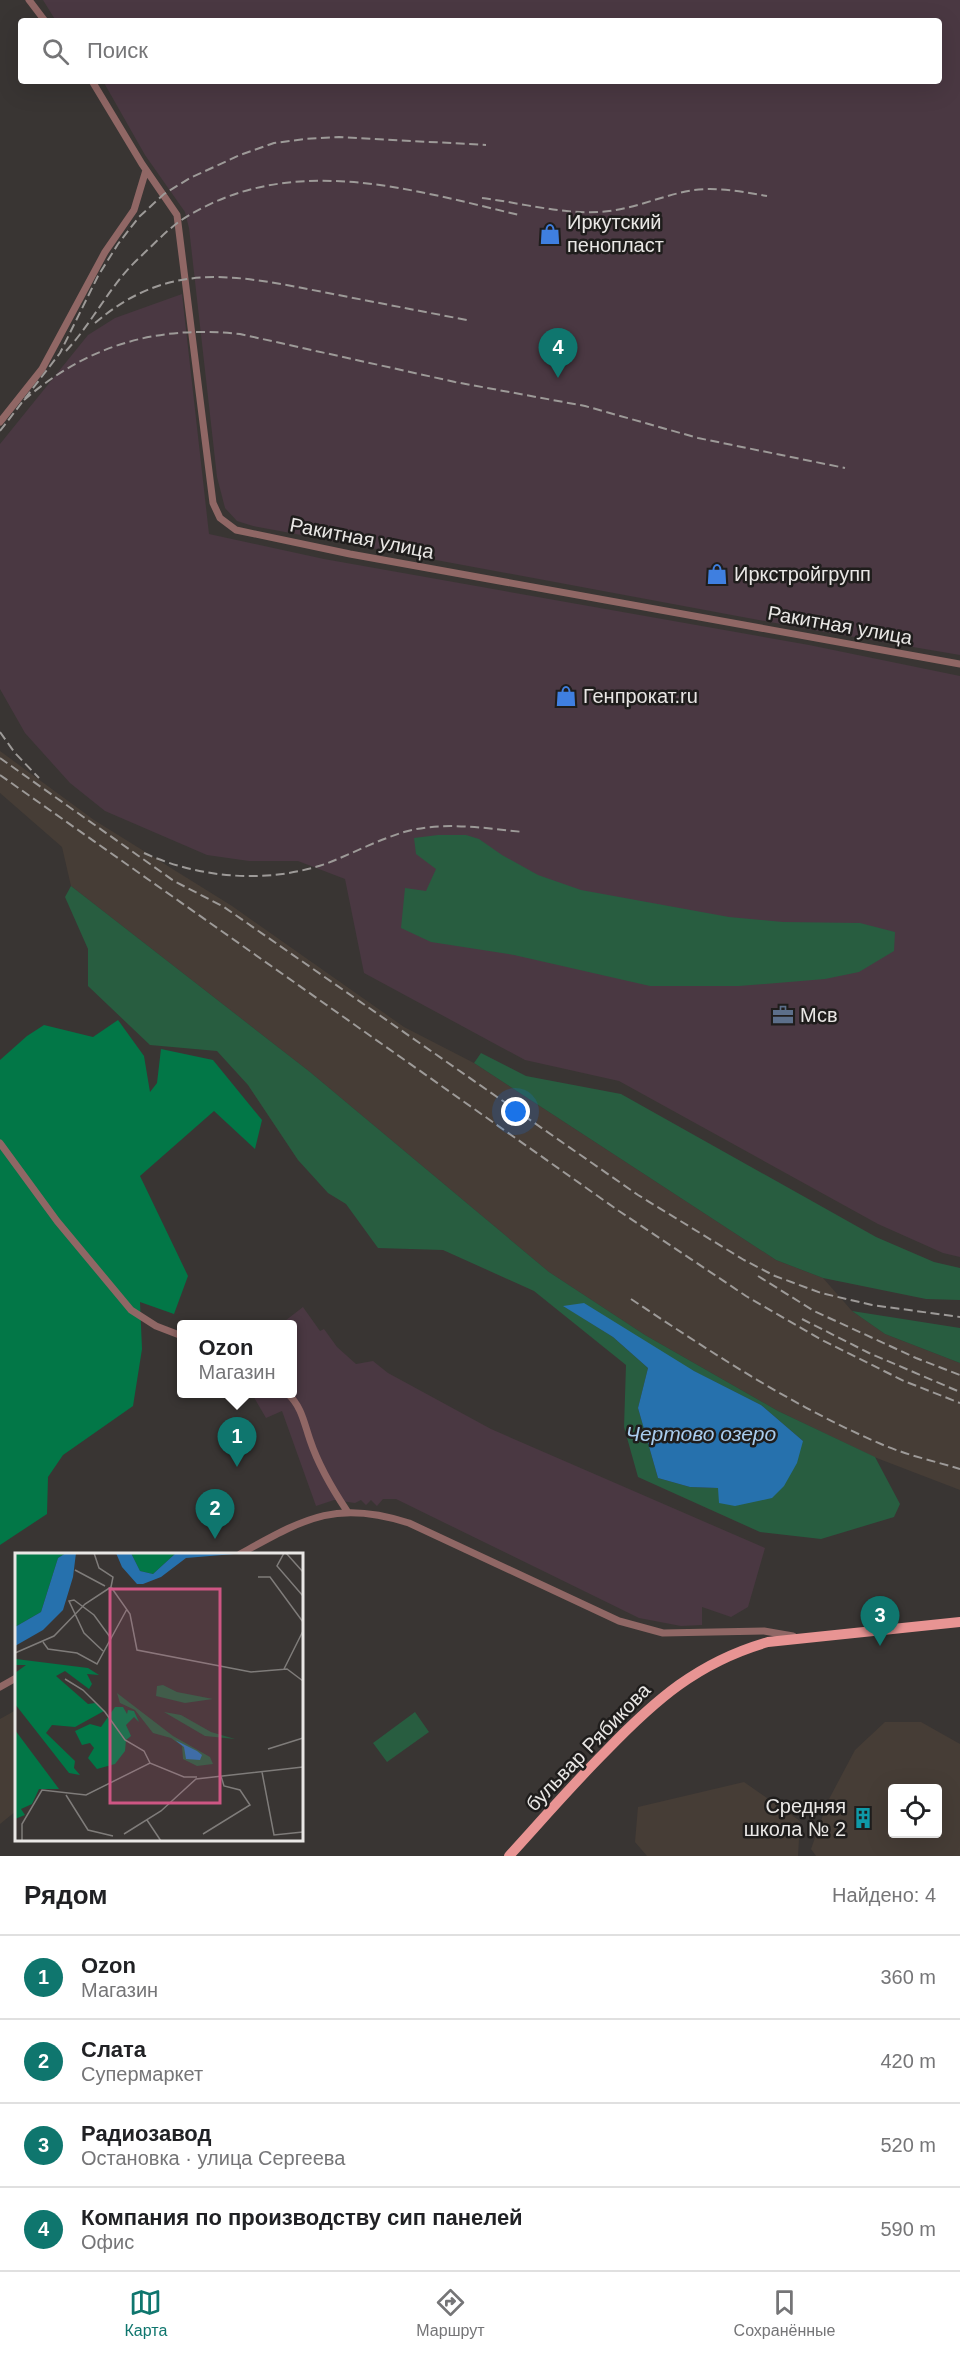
<!DOCTYPE html>
<html lang="ru">
<head>
<meta charset="utf-8">
<style>
	:root { --surface:#fff; --page:#f2f2f2; --text:#202124; --muted:#757577; --line:#e0e0e0; --accent:#0f766e }
	body { margin:0; font-family:Helvetica,sans-serif; background:var(--page); color:var(--text) }
	.controls { position:absolute; right:18px; bottom:18px; display:grid; overflow:hidden; border-radius:6px; box-shadow:0 6px 24px #0002 }
	.controls button { width:54px; height:54px; display:grid; place-items:center; padding:0; border:0; border-bottom:2px solid var(--line); background:var(--surface); color:var(--text); font:30px sans-serif }
	.you { position:absolute; left:516px; top:1112px; width:21px; height:21px; margin:-15px; border:4px solid #fff; border-radius:50%; background:#1a73e8; box-shadow:0 0 0 9px #1a73e833 }
	.badge { display:grid; place-items:center; width:39px; height:39px; border-radius:50%; background:var(--accent); color:#fff; font-size:20px; font-weight:700 }
	.pin { position:absolute; translate:-50% -50px; filter:drop-shadow(0 2px 3px #0008) }
	.pin::after { content:''; position:absolute; top:32px; width:21px; height:18px; background:inherit; clip-path:polygon(0 0,100% 0,50% 100%) }
	.popup { position:absolute; left:177px; top:1320px; width:120px; height:78px; box-sizing:border-box; display:grid; place-content:center; border-radius:6px; background:var(--surface); filter:drop-shadow(0 2px 4px #0005); font-size:20px; white-space:nowrap; color:var(--muted) }
	.popup b { font-size:22px; color:var(--text) }
	.popup::after { content:''; position:absolute; left:50%; top:100%; margin-left:-12px; border:12px solid transparent; border-top-color:var(--surface) }
	.list { margin:0; padding:0; list-style:none }
	h2 { display:flex; justify-content:space-between; align-items:center; height:78px; margin:0; padding:0 24px; font-size:26px }
	h2 small { font-size:20px; font-weight:400; color:var(--muted) }
	.list li { display:grid; grid-template-columns:39px 1fr auto; gap:18px; align-items:center; box-sizing:border-box; height:84px; padding:0 24px; border-top:2px solid var(--line) }
	.list b { display:block; font-size:22px; white-space:nowrap }
	.list p { margin:0; font-size:20px; white-space:nowrap; color:var(--muted) }
	.list em { font-size:20px; font-style:normal; color:var(--muted) }
	.icon { flex:none; width:33px; height:33px; fill:none; stroke:currentColor; stroke-width:2; stroke-linecap:round; stroke-linejoin:round }
	.map { position:relative; flex:none; width:960px; height:1856px; overflow:hidden }
	.search { position:absolute; background:var(--surface); box-shadow:0 6px 24px #0002; left:18px; right:18px; top:18px; height:66px; display:flex; align-items:center; gap:15px; box-sizing:border-box; padding:0 21px; border-radius:6px; color:var(--muted); font-size:22px }
	.sheet { height:414px; background:var(--surface) }
	nav { display:flex; justify-content:space-around; align-items:center; box-sizing:border-box; height:84px; border-top:2px solid var(--line); background:var(--surface); font-size:16px; color:var(--muted) }
	nav a { display:grid; justify-items:center; gap:3px }
	nav .on { color:var(--accent) }
	.map>svg:first-child { display:block }
</style>
</head>
<body>
<div class="map">
<svg width="960" height="1856" viewBox="0 0 960 1856">
	<rect width="100%" height="100%" fill="#393533"/>
	<path fill="#4a3842" d="M43,0H960V655L813,630L253,526L237,521L225,508L217,477L189,228L185,212L145,155L103,81H939V21H56Z
		M182,294L209,534L324,559L809,645L960,676V1257L943,1253L878,1224L619,1081L525,1060L364,973L345,879L298,861H249L207,855L105,811L70,783L25,733L0,689V444L88,335L115,318Z
		M303,1307L320,1331L324,1329L337,1347L356,1364L373,1361L388,1373L491,1429L765,1548L748,1607L731,1617L702,1607V1625L681,1626L639,1618L396,1499H383L377,1506L371,1500L366,1505L361,1500L355,1503L334,1500L316,1506L282,1411L266,1418L252,1394H292V1324H281Z"/>
	<path fill="#463d36" fill-rule="evenodd" d="M0,751L94,820L232,906L404,1027L474,1063L776,1260L823,1278L852,1311L885,1334L960,1363V1490L874,1457L778,1411L645,1335L549,1272L310,1072L71,886L62,847L0,793Z
		M16,1710V1811L0,1824V1719Z
		M885,1722H921L960,1744V1856H816L811,1849L828,1801L855,1750ZM892,1788H938V1834H892Z
		M744,1782L800,1821L798,1856H647L635,1842L638,1807Z"/>
	<path fill="#285d40" fill-rule="evenodd" d="M438,835H466L479,839L502,855L538,875L581,890L729,917L783,922L860,923L895,932L894,951L859,972L825,979L739,986H650L514,955L431,942L401,928L405,888L426,891L436,869L416,854L414,838Z
		M71,886L310,1072L549,1272L645,1335L778,1411L875,1457L900,1504L894,1517L821,1539L760,1532L638,1477L624,1427L626,1365L534,1291L443,1250L378,1248L346,1204L328,1193L298,1160L248,1085L217,1051L150,1045L88,986V949L65,897ZM564,1306L761,1405L803,1441L718,1488L690,1487L658,1478L638,1408L648,1368L613,1337Z
		M481,1053L526,1076L621,1094L876,1237L934,1262L960,1268V1300L926,1299L823,1278L776,1260L474,1063Z
		M852,1311L960,1328V1363L885,1334Z
		M415,1712L429,1732L387,1762L373,1743Z"/>
	<path fill="#027747" d="M118,1020L144,1056L150,1092L157,1083L161,1049L213,1060L262,1120L255,1149L214,1111L140,1176L188,1276L174,1314L140,1302L142,1349L133,1406L63,1455L48,1477L47,1514L0,1545V1060L27,1036L44,1025L93,1037Z"/>
	<path fill="#2671ad" d="M584,1303L694,1371L761,1405L803,1441L797,1463L784,1486L772,1498L735,1506L719,1503L718,1488L690,1487L658,1478L638,1408L648,1368L613,1337L563,1306Z"/>
	<g fill="none" stroke-linecap="round" stroke-linejoin="round">
		<path stroke="#906765" stroke-width="7" d="M29,0L45,21
			M92,81L142,164L177,215L213,503L220,518L236,530L350,554L960,664
			M0,422L42,369L105,252L134,210L146,170
			M0,1143L57,1221L131,1310L156,1326L182,1336
			M288,1394C302,1407 304,1423 310,1440C318,1464 333,1490 347,1511
			M240,1554C304,1519 335,1499 409,1523L619,1621L663,1633L764,1631L793,1636
			M0,1687L16,1678"/>
		<path stroke="#e89493" stroke-width="10" d="M509,1856C541,1821 572,1785 606,1751C655,1700 698,1662 768,1642L960,1622"/>
		<path stroke="#9d9a98" stroke-width="2" stroke-dasharray="9 4.5" stroke-linecap="butt" d="M482,198C521,203 561,214 600,212C633,210 662,195 694,190C719,187 743,192 767,196
			M95,323C171,258 239,276 328,293C374,302 420,311 467,320
			M66,351C93,322 110,285 139,258C152,246 166,231 180,221C286,151 406,188 519,215
			M24,400C88,345 157,325 240,334L455,382L585,406L698,438L845,468
			M0,431L60,353L98,276L118,244L139,217L164,194L190,178L240,155L274,143L305,139L339,137L486,145
			M0,732L15,753L39,778
			M0,758L174,881L224,907L638,1195L744,1260L775,1276L821,1293L872,1305L960,1317
			M0,775L619,1211L746,1296L820,1339L904,1381L960,1403
			M144,853C201,879 269,884 328,863C353,853 378,840 404,832C443,821 484,828 523,832
			M758,1276L814,1311L916,1358L960,1375
			M631,1299C711,1352 792,1406 881,1444C906,1455 934,1461 960,1469
			M802,1319L869,1353L960,1392"/>
	</g>
	<defs>
		<symbol id="shop-bare" viewBox="-9 -9 18 18"><path d="M-5-2.5h2.3a2.7 3.5 0 0 1 5.4 0H5L5.5 6h-11ZM-1.5-2.5h3a1.5 2.3 0 0 0-3 0Z" fill="#3f7fe0" stroke="#1f1d1c" stroke-width="2.5" paint-order="stroke"/></symbol>
		<symbol id="office-bare" viewBox="-9 -9 18 18"><path d="M-6-3h4V-5.5h4V-3h4V5H-6ZM-1-4.5V-3h2v-1.5ZM-6 0V1H6V0Z" fill="#5c6f8a" stroke="#1f1d1c" stroke-width="2.5" paint-order="stroke"/></symbol>
		<symbol id="building-bare" viewBox="-9 -9 18 18"><path d="M-4-6H4V6H1V3H-1V6H-4ZM-2.5-4.3h1.7v1.8h-1.7ZM.8-4.3h1.7v1.8H.8ZM-2.5-1h1.7V.8h-1.7ZM.8-1h1.7V.8H.8Z" fill="#0f9aa8" stroke="#1f1d1c" stroke-width="2.5" paint-order="stroke"/></symbol>
	</defs>
	<g fill-rule="evenodd">
		<use href="#shop-bare" x="535" y="219" width="30" height="30"/>
		<use href="#shop-bare" x="702" y="559" width="30" height="30"/>
		<use href="#shop-bare" x="551" y="681" width="30" height="30"/>
		<use href="#office-bare" x="768" y="1000" width="30" height="30"/>
		<use href="#building-bare" x="848" y="1803" width="30" height="30"/>
	</g>
	<g text-anchor="middle" stroke-width="5" stroke-linejoin="round" paint-order="stroke">
		<g font-size="20" fill="#e9e7e5" stroke="#1f1d1c" text-anchor="start">
			<text x="567" y="229">Иркутский<tspan x="567" dy="23">пенопласт</tspan></text>
			<text x="734" y="581">Иркстройгрупп</text>
			<text x="583" y="703">Генпрокат.ru</text>
			<text x="800" y="1022">Мсв</text>
			<text x="846" y="1813" text-anchor="end">Средняя<tspan x="846" dy="23">школа № 2</tspan></text>
		</g>
		<g font-size="20" fill="#e9e7e5" stroke="#1f1d1c">
			<text transform="translate(362 538) rotate(11)" y="7">Ракитная улица</text>
			<text transform="translate(840 625) rotate(10)" y="7">Ракитная улица</text>
			<text transform="translate(588 1747) rotate(-46)" y="7">бульвар Рябикова</text>
		</g>
		<g font-size="21" font-style="italic" fill="#a9cced" stroke="#1f1d1c">
			<text x="701" y="1441">Чертово озеро</text>
		</g>
	</g>
	<g transform="translate(15 1553)">
		<rect width="288" height="288" fill="#393533"/>
		<path d="M148,132L162,139L198,146L170,150L141,143L142,133ZM102,140L158,183L195,204L198,211L182,213L168,206L167,193L156,185L138,180L120,157L105,150ZM149,159L166,162L196,179L220,186L190,183Z" fill="#285d40"/>
		<path d="M0,0H51L43,5L26,59L0,74ZM116,0H161L138,21L125,18ZM1,106L73,115L84,122L72,121L77,131L74,136L50,118L41,123L73,151L80,150L89,158L60,174L37,172L31,180L60,208L59,215L65,222L54,220L0,151V120L11,112H0ZM100,154H108L112,161L113,157L119,158L124,169L119,164L111,172L116,183L111,187L110,198L100,211L82,216L73,205L79,195L75,190L67,192L60,178L75,171L86,174ZM0,177L44,236H24L17,251L6,256L10,262L0,266Z" fill="#027747"/>
		<path d="M51,0H61L58,24L48,57L28,77L0,93V74L26,59L43,5ZM101,0H116L125,18L138,21L161,0H231L171,5L146,24L128,31H122L107,14ZM160,187L182,198L187,202L185,207L171,206L169,194Z" fill="#2671ad"/>
		<path fill="none" stroke="#7f7c7a" stroke-width="1.5" d="M79,0L84,15L98,24L96,34M269,0L262,13L288,43M271,0L288,19M60,17L90,33M243,24H255L288,69M96,34L115,61L122,97L236,119L272,116L288,128M28,89L33,96L62,100L82,111L112,56M88,98L69,80L54,48L59,47L79,62L95,84M0,100L39,83L70,51L96,34M269,116L288,78M50,126L68,137L90,159L110,187L129,198L135,210M253,196L288,185M247,219L259,282L288,279M51,242L73,277L98,283M132,267L146,288M109,281L146,258L181,226L288,214M188,281L235,252L225,237L209,233L206,223M7,288V271L27,237L71,242L135,210L169,224H182"/>
		<path fill="#ce5684" fill-opacity="0.15" stroke="#ce5684" stroke-width="3" d="M95,36H205V250H95Z"/>
		<rect width="288" height="288" fill="none" stroke="#e9e7e5" stroke-width="3"/>
	</g>
</svg>
<div class="controls">
<button><svg class="icon" aria-label="locate" viewBox="0 0 24 24"><circle cx="12" cy="12" r="6"/><path d="M12 2v4M12 18v4M2 12h4M18 12h4"/></svg></button>
</div>
<div class="you"></div>
<div class="pin badge" style="left:237px;top:1467px">1</div>
<div class="popup"><b>Ozon</b>Магазин</div>
<div class="pin badge" style="left:215px;top:1539px">2</div>
<div class="pin badge" style="left:880px;top:1646px">3</div>
<div class="pin badge" style="left:558px;top:378px">4</div>
<div class="search"><svg class="icon" aria-label="search" viewBox="0 0 24 24"><circle cx="10" cy="10" r="6"/><path d="M15 15l6 6"/></svg>Поиск</div>
</div>
<section class="sheet">
<h2>Рядом<small>Найдено: 4</small></h2>
<ul class="list">
<li><span class="badge">1</span><div><b>Ozon</b><p>Магазин</p></div><em>360 m</em></li>
<li><span class="badge">2</span><div><b>Слата</b><p>Супермаркет</p></div><em>420 m</em></li>
<li><span class="badge">3</span><div><b>Радиозавод</b><p>Остановка · улица Сергеева</p></div><em>520 m</em></li>
<li><span class="badge">4</span><div><b>Компания по производству сип панелей</b><p>Офис</p></div><em>590 m</em></li>
</ul>
</section>
<nav>
<a class="on"><svg class="icon" aria-label="map" viewBox="0 0 24 24"><path d="M3 6l6-2 6 2 6-2v14l-6 2-6-2-6 2zM9 4v14M15 6v14"/></svg>Карта</a>
<a><svg class="icon" aria-label="directions" viewBox="0 0 24 24"><path d="M12 3l9 9-9 9-9-9zM9 14v-3h6M13 9l2 2-2 2"/></svg>Маршрут</a>
<a><svg class="icon" aria-label="saved" viewBox="0 0 24 24"><path d="M7 4h10v16l-5-4-5 4z"/></svg>Сохранённые</a>
</nav>
</body>
</html>
